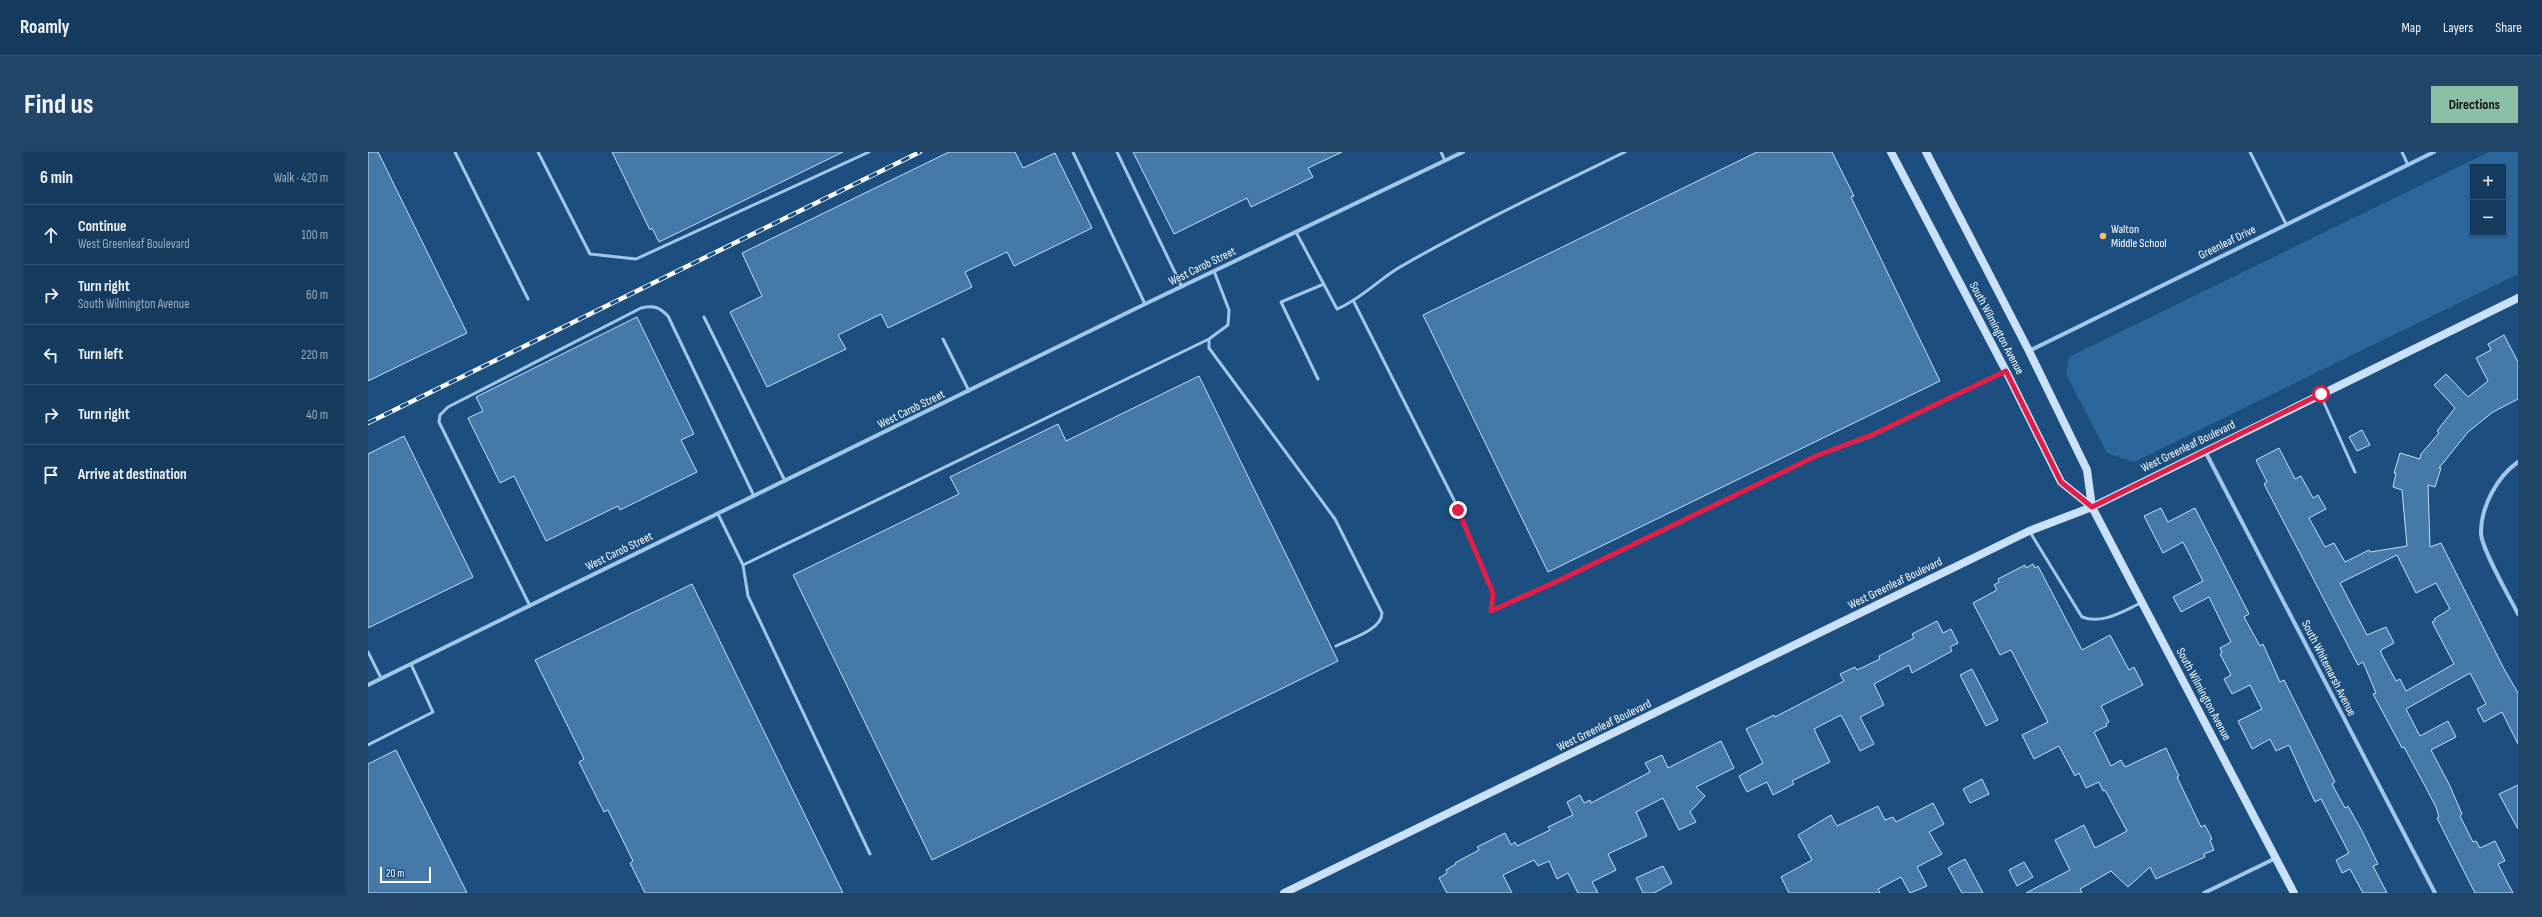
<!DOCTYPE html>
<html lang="en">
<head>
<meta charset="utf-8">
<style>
	:root { --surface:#153b5f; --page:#224668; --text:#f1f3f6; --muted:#9dadbd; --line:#345574; --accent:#8abfa5 }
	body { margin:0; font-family:"Sofia Sans Condensed",sans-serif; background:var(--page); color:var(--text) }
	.controls { position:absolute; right:12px; top:12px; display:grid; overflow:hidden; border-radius:0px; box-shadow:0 1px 3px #0004 }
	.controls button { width:36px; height:36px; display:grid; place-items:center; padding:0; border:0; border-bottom:1px solid var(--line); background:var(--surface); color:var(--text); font:20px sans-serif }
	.scale { position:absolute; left:12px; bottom:10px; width:51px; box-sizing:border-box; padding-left:4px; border:2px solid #fff; border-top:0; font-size:11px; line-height:14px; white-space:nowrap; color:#fff; -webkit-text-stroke:3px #1c4f7f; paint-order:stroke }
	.stop { position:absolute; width:12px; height:12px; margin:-9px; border:3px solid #e11d48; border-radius:50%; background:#fff }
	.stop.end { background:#e11d48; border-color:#fff; box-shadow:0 1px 4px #0008 }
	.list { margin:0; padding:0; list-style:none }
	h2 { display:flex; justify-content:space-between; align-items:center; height:52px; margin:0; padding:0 16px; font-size:17px }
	h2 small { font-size:13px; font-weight:400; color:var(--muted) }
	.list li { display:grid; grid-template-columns:26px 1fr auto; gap:12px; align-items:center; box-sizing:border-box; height:60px; padding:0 16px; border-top:1px solid var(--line) }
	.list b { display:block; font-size:15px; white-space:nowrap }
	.list p { margin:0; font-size:13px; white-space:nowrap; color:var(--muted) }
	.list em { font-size:13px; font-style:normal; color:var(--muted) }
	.icon { flex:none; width:22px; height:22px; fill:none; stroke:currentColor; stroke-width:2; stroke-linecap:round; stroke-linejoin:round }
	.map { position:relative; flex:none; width:2150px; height:741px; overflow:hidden; border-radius:0px }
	header { display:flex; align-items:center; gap:24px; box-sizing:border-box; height:56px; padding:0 20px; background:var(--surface); border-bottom:1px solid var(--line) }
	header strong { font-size:19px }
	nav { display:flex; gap:22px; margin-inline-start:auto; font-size:14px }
	.intro { display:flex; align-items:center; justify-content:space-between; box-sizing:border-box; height:96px; padding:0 24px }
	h1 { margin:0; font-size:28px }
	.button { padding:10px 18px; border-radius:0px; background:var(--accent); color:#111; font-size:14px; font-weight:700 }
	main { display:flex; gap:24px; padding:0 24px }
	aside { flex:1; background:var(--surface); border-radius:0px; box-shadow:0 1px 3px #0004 }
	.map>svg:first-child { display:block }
</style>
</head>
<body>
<header>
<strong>Roamly</strong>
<nav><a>Map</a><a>Layers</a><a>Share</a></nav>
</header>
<div class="intro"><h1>Find us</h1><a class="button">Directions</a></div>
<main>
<aside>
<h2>6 min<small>Walk · 420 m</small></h2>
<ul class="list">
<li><svg class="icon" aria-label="ahead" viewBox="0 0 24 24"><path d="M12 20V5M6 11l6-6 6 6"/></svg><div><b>Continue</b><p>West Greenleaf Boulevard</p></div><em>100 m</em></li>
<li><svg class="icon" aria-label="right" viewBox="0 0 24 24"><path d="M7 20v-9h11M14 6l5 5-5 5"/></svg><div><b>Turn right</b><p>South Wilmington Avenue</p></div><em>60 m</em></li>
<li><svg class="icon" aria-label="left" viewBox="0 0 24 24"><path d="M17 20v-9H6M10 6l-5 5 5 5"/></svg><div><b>Turn left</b></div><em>220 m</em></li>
<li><svg class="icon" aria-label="right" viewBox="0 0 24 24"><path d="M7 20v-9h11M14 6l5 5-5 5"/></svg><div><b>Turn right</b></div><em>40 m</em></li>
<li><svg class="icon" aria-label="arrive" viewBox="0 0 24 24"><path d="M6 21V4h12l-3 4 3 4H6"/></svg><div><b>Arrive at destination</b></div></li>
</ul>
</aside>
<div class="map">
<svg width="2150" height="741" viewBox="0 0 2150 741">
	<rect width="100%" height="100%" fill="#1c4f7f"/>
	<path fill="#2c679c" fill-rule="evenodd" d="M2121,0H2150V122L1766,310L1739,301L1698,222L1701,205ZM2105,15H2135V81H2105Z"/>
	<path fill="#4479a9" stroke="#c4dff7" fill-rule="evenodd" d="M0,0H10L99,181L0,229Z
		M244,0H475L291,90L284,76L282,78Z
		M581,0H647L655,16L687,1L724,76L646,114L639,100L597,120L604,135L520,176L513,162L470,183L478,197L399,235L362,160L394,144L374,101Z
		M765,0H974L940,16L945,25L883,55L879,46L806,82Z
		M1389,0H1464L1486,44L1483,45L1572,229L1180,420L1055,163Z
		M269,165L326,282L313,288L329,320L252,358L250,354L178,389L146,324L132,331L100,266L115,259L108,245Z
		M2136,183L2150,210V247L2125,260L2100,280L2071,316H2073L2067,335L2060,333L2062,395L2073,391L2135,515L2150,541V592L2134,560L2116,570L2109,557L2118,552L2102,521L2038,557L2052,584L2080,569L2088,585L2063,598L2081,632L2094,662L2092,664L2105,690L2108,689L2112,696L2127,689L2137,709L2130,712L2145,741H2107L2069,666L2071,665L2068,655L2056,632L2036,595L2034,596L2005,542L2008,541L1995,510L1990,513L1896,332L1899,330L1888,308L1911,296L1927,327L1933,324L1945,346L1950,343L1958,357L1941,366L1957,395L1966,391L1977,410L2001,398L2002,400L2039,394L2034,338L2025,335L2028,321H2026L2032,301L2052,307L2053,302L2071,281L2069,279L2087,256L2066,233L2078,222L2100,245L2120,229L2108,206L2123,198L2120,192ZM2029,403L2048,441L2068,431L2082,457L2066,467L2067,469L2064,470L2086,512L2038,539L2032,527L2028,529L2013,501V498L2026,491L2018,475L1999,483L1972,431Z
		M831,224L970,509L564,708L425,423L591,342L582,325L690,272L698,289Z
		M1994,278L2002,293L1989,299L1981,285Z
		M36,284L105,425L0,476V302Z
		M1793,356L1800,370L1827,356L1881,462L1876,465L1892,494L1895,492L1912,530L1916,528L1967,630L1964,632L1977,656L1980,654L1994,679L2010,712L2005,714L2019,741H1995L1982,717L1974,721L1968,708L1981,701L1953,647L1947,650L1921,593L1908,599L1902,587L1884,597L1870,569L1894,557L1882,533L1864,542L1856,527L1863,523L1852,502L1854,500L1852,496L1863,490L1841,445L1813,460L1805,445L1835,429L1815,390L1795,401L1776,364Z
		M1665,412L1667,416L1670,414L1714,498L1742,483L1761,518L1766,515L1775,533L1733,554L1741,570L1738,572L1739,574L1726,580L1743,614L1753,608L1757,615L1798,596L1811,624L1809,625L1833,675L1837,673L1844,687L1842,688L1846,698L1836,702L1837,705L1788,727L1782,715L1760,735L1743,719L1712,737L1714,741H1658L1702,718L1687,688L1716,673L1727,696L1759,679L1737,638L1735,639L1731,630L1718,636L1711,621L1707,624L1691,594L1666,607L1654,583L1680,570L1643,498L1632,503L1605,451L1629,438L1626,433L1631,430L1630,427L1657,413L1658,416Z
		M324,432L475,741H277L262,711L265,709L240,658L236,660L211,610L216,607L167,508Z
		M1569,469L1575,481L1583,477L1590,491L1582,495L1584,499L1544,521L1541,513L1506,532L1516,553L1492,565L1506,592L1492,599L1473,563L1446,577L1462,610L1424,629L1426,632L1405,643L1399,630L1379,640L1371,624L1395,611L1378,577L1406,563L1407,565L1476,529L1472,522L1487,515L1489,518L1512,507L1511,504L1546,486L1544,482Z
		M1604,517L1630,568L1618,574L1592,523Z
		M1353,589L1366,616L1328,635L1337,644L1322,660L1328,670L1311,678L1295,646L1268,660L1279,684L1240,702L1248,718L1224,730L1230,741H1210L1200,721L1189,727L1181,709L1170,714L1166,708L1135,723L1144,741H1079L1071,726L1079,721L1078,718L1088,712L1087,711L1111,698L1109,695L1137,681L1143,693L1147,690L1149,694L1182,678L1180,675L1205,663L1199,650L1212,643L1216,651L1222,648L1223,651L1282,620L1277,611L1294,603L1300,616Z
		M28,598L99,741H0V612Z
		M1614,627L1621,642L1602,651L1595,637Z
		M2150,633V677L2131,642Z
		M1565,651L1576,672L1561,680L1574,702L1549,715L1559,734L1542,741L1533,725L1510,737L1512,741H1421L1413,725L1444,708L1430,683L1463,663L1469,674L1510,654L1517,668L1525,665L1528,670Z
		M1597,707L1615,741H1594L1580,716Z
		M1656,710L1665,725L1649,734L1641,718Z
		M1295,714L1304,731L1286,741H1275L1268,726Z"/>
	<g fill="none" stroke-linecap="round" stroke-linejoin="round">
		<path stroke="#a0c7e9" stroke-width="3" d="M87,0L160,147
			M170,0L222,102L268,107L501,0
			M705,0L777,152
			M749,0L814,135
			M1073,0L1077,9
			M1882,0L1918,72
			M2034,0L2040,13
			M928,80L969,157C993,147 1010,128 1032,115C1105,73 1181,37 1257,0
			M846,119L861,158L860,173L841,187V196L967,367L1014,461C1014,478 982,487 968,494
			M986,150L1091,358L1125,441L1123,459L1192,428L1448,304L1506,283L1638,219
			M336,165L417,329
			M575,187L601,239
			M950,227L913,150L956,132
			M1953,244L1987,320
			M350,362L375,413L841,187
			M1662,380L1714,465C1734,473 1755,459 1773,451
			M375,413L380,444L502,702
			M162,454L71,270L72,263L80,255L273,156C286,153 291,155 300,164L386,344
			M0,500L13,526
			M0,593L65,560L43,512"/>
		<path stroke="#a0c7e9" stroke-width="4" d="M1661,199L2066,0
			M1837,299L2067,741
			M2150,310C2129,325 2113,354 2113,381C2113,396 2142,446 2150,462
			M0,533L777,152L1095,0
			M1836,741L1908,706"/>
		<path stroke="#cbe1f7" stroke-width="8" d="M1523,0L1638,219L1693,330L1724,355
			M1558,0L1661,199L1719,318L1724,355L1926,741
			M916,741L1661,379L1724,355L2150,146"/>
		<defs>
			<path id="rail" d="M0,271L552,0"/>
		</defs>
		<use href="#rail" stroke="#fff" stroke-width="4.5"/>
		<use href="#rail" stroke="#1c4f7f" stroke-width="3" stroke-dasharray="9" stroke-linecap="butt"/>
	</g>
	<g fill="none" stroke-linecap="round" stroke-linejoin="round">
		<path stroke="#e11d48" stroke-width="5" d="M1090,358L1125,441L1123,459L1192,428L1448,304L1506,282L1638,219L1693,330L1724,355L1953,242"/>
	</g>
	<circle fill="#f9c05d" stroke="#1c4f7f" stroke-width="1.5" cx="1735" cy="84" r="4"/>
	<g text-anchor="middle" stroke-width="3" stroke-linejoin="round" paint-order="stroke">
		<g font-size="12" fill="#fff" stroke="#1c4f7f" text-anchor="start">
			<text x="1743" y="81">Walton<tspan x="1743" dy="14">Middle School</tspan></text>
		</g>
		<g font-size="12" fill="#fff" stroke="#1c4f7f">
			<text transform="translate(1859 90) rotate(-26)" y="4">Greenleaf Drive</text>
			<text transform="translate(834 114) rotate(-26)" y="4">West Carob Street</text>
			<text transform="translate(1629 176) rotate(62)" y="4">South Wilmington Avenue</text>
			<text transform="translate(543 257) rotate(-26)" y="4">West Carob Street</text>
			<text transform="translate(1820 294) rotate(-26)" y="4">West Greenleaf Boulevard</text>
			<text transform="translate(251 399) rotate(-26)" y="4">West Carob Street</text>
			<text transform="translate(1527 431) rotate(-26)" y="4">West Greenleaf Boulevard</text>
			<text transform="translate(1961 516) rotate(63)" y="4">South Whitemarsh Avenue</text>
			<text transform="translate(1836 542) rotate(62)" y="4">South Wilmington Avenue</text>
			<text transform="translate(1236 573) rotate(-26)" y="4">West Greenleaf Boulevard</text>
		</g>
	</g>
</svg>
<div class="controls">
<button>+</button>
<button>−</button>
</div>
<div class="scale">20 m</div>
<div class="stop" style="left:1953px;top:242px"></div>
<div class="stop end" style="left:1090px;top:358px"></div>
</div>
</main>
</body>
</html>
